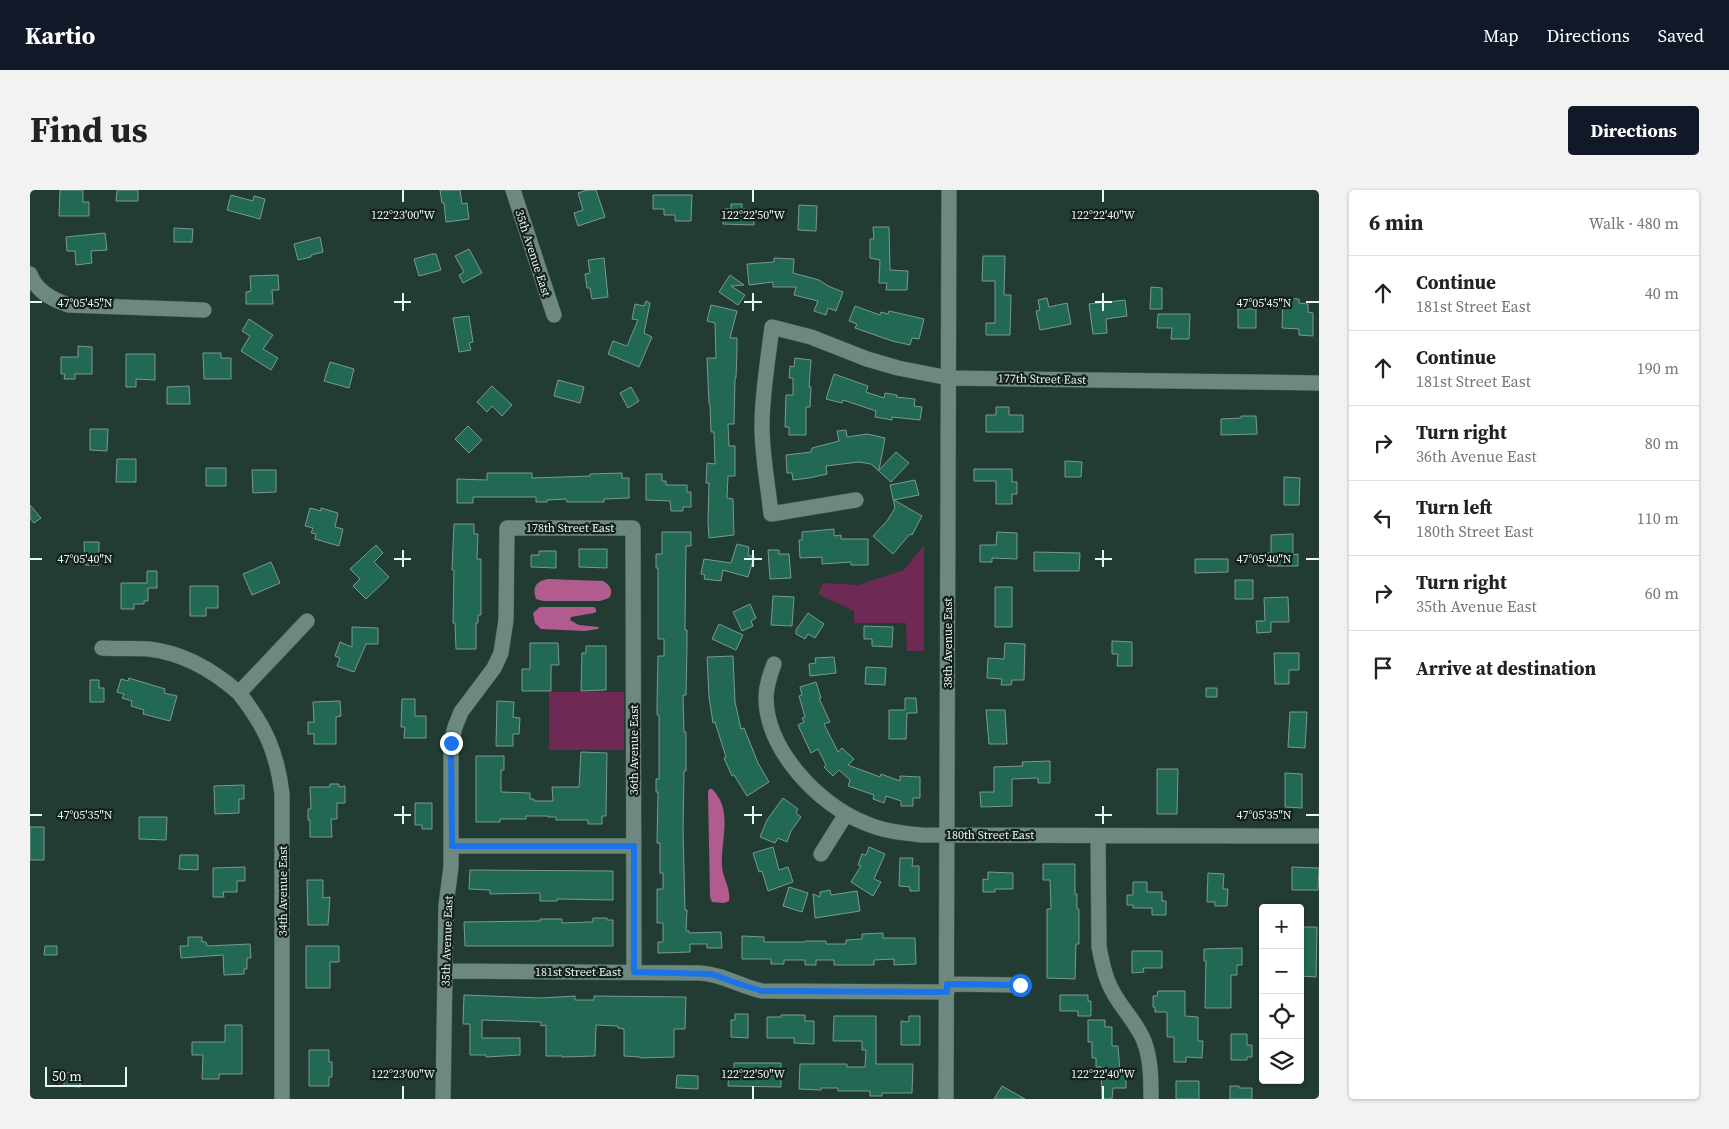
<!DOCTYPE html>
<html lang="en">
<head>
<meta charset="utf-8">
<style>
	:root { --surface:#fff; --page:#f2f2f2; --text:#222; --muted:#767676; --line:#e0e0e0; --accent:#111827 }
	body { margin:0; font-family:"Source Serif 4",serif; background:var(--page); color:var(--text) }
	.controls { position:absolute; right:15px; bottom:15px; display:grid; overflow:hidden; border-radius:5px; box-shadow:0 1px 4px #0004 }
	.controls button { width:45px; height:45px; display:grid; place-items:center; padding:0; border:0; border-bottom:1px solid var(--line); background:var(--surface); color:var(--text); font:25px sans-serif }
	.scale { position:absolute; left:15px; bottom:12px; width:82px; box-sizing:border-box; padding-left:5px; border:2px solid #e8f7f1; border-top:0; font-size:14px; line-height:18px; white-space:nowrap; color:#e8f7f1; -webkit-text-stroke:4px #15201c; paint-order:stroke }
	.stop { position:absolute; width:15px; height:15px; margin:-11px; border:4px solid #1a73e8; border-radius:50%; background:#fff }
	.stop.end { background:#1a73e8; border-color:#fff; box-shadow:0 1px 5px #0008 }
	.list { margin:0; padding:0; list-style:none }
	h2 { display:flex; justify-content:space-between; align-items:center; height:65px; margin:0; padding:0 20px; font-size:21px }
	h2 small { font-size:16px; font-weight:400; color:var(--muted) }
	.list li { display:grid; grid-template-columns:32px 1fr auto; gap:15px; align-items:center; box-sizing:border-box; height:75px; padding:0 20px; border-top:1px solid var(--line) }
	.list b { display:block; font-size:19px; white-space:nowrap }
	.list p { margin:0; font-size:16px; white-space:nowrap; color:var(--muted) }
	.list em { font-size:16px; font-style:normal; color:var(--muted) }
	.icon { flex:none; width:28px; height:28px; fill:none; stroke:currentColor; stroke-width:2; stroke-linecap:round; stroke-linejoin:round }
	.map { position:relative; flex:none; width:1289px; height:909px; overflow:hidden; border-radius:5px }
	header { display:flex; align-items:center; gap:30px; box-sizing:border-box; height:70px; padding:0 25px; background:var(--accent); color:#fff }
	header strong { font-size:24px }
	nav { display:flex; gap:28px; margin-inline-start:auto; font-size:18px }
	.intro { display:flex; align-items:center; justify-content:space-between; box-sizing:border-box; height:120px; padding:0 30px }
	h1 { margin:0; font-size:35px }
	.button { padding:12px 22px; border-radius:5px; background:var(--accent); color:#fff; font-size:18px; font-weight:700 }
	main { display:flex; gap:30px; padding:0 30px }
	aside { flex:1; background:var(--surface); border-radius:5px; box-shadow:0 1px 4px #0004 }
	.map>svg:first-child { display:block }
</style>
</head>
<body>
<header>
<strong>Kartio</strong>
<nav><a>Map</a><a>Directions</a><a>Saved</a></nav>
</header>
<div class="intro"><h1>Find us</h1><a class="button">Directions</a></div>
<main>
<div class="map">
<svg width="1289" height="909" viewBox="0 0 1289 909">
	<rect width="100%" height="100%" fill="#223c33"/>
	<path fill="#6f2955" d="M894,355V461H877L876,433H824V421L788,404L793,393L828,395L874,380Z
		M519,502H594V560H519Z"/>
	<path fill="#b15b8f" d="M518,389L573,391C580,395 584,401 579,408L570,411H513L506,409C502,397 506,391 518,389Z
		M510,417H564L566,419V422L564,423L541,427L540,430L549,435L569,437L568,439L555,441L511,439L505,433L503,423Z
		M679,599H682C704,621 690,650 692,677C693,688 701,699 699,711L694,713L682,712L680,707L678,602Z"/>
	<path fill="#216955" stroke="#7c998e" d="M30,0H53V12H59V26H29Z
		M87,0H108V11H86Z
		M410,0H430L432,14L437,13L439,29L416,32L414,13H412Z
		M557,0H566L575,27L548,36L544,23L553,20L548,3Z
		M201,5L223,11L224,6L235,9L230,29L197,20Z
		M623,5H662L661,31H645V25H634V19H623Z
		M701,14H712V19L724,20V35L693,34L694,19H701Z
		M769,15L787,16L786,41L768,40Z
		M843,37H859L860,80L878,81L877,100H856L857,93H849L850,70L840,68V49H844Z
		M144,38L163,39L162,52H144Z
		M75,43L77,60L61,61L62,73L46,75L45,61H37L36,47Z
		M290,47L293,62L281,65V67L268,70L264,54Z
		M439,59L452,83L433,93L429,85L434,82L425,66Z
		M402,64H406L411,80L389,86L384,69Z
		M953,66H975L974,105H981L980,145H956V133H965V91H952Z
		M574,68L578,107L562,109L560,98H557L555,84L560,83L558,70Z
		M744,68L764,69L763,83L789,90L798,96L813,102L806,121L798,118L796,125L784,121L788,111L764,105L766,97H743V92L719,95L717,74L744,72Z
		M248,85L249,100H242L243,114H216V102L221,101L220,86Z
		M700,85L714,95L701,96L715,105L708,115L689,102Z
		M1121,97L1132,98V119H1120Z
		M1017,108L1019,117L1037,113L1041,134L1010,140L1006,121L1010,120L1008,110Z
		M1253,108L1269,109V113L1278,114V122L1283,123V146L1269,145V139L1252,138Z
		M1095,110L1097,126L1076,129L1077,143L1063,144L1059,114Z
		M616,111L620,113L614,143L622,147L609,177L578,164L583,151L597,156L608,130L602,129L605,114L614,116Z
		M681,115L707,121L700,148H707V160L706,188H705L704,234H698L699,256H705V286H698L697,308L703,309L704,345L679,348L678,332L679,293H676L677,273L685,274L684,242H681L680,214H679L677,168H686L685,133L677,131Z
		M825,116L850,125L851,122L858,124L859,121L894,129L889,149L882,148L880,155L862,151L825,138L827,134L819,131Z
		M1208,119H1226V138H1208Z
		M1128,124H1160L1159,149H1141L1142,138H1127Z
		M439,126L443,152L439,153L441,160L429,162L423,128Z
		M219,129L243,145L233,159L248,168L241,180L211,161L220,146L212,141Z
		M48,156L62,157V184H45V189H34L35,184H31V167H48Z
		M173,163H191V168H201V189H174Z
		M96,164H125V190L106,189V197H96Z
		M765,168L781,170L779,197H781L780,217H776V245H759V237H755L756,205H763V188H759L760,176L764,177Z
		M300,172L324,179L319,198L294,191Z
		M804,184L838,196L836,202L854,208L855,203L867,205L866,207L885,209L884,216L892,217L890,230L862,227V230L845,227L846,221L813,210L812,213L796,209Z
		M528,190L554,197L550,213L524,206Z
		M159,196L160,214H137V197Z
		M462,196L482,215L472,226L462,216L457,222L447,212Z
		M601,197L609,211L598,218L590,203Z
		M966,217H979V225H993V242H956V225H966Z
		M1211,226H1226L1227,244L1191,245V229L1211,228Z
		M438,236L452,250L439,263L425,249Z
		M60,239H78L77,261L60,260Z
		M816,240L817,247L837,244L855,248L849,280L866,262L879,273L861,292L841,274L829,272L796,276L797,284L779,288L763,290L762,283H757L756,265L781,262L782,258L809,251L807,241Z
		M87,269H106V292H86Z
		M1035,271L1052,272L1051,287H1035Z
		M176,278H196V296H176Z
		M944,279H982V292H987V304H982V314H966V291H944Z
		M222,280H246V302L223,303Z
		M457,283H502V288L560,286V284L592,283V288H599V308L574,309V312H537L536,309L517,310V312H506V307H443V313H427V289L457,290Z
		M616,284H632V291H636V295H657V302H661V317H653V321H641L640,311L616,310Z
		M1254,287L1270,288L1269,315H1254Z
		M885,290L889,305L864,310L892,326L882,345L880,344L863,364L843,346L857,331L865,318L860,295Z
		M0,315L11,328L4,333L0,328Z
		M280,318L291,321V318L308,323L305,337L313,339L309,356L285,349L286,344L281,343L283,338L275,336Z
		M424,334H444V344H448L447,369H451V425H448V433H446V459H426L425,433H423L424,380H422Z
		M804,339V346L811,345V349H838V375H821V372L792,374V367L770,368L769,350H772V342Z
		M632,342H661V356H656L655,435V440H657V457L656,505H653L654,542H656V581H654L653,640L655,720H657L656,741H659V743L691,742L692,758H677V754H660V762L628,763V752H633V733H627V699H633V683H630V653H627L628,602H626V589H629V525H627V513L628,466H634V449H628V378H626V364H632Z
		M967,342L987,343V369L962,368V372H950V355H966Z
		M1263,344V365L1268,364V376H1238L1237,363H1241V345Z
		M54,352H69V375H55Z
		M707,354L719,357L718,365L724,367L718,387L693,380L691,391L674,389L675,385L671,384L674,369L701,373Z
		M346,355L353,363L344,372L359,387L336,409L323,396L330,389L320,379Z
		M549,359H577V378L549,377Z
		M738,360H749V364H759L761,388L740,389Z
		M509,361H526V378L501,377V365H509Z
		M1004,362L1050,363L1049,381H1004Z
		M1165,369H1198V382L1165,383Z
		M241,372L250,393L222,405L213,384Z
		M117,381H127V398H118V411H114V414H104V419H91V393H117Z
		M1205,390H1223V409H1205Z
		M160,396H188V418H176V426H160Z
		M965,397H982V437H965Z
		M743,406L764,407L762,436L741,435Z
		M1258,407L1259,432H1241V442L1227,443L1226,431H1235L1234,408Z
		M720,414L726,428L721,431L723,436L712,441L703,422Z
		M778,423L794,434L785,448L778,444L775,449L766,444V440Z
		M689,434L713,445L706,460L682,449Z
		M834,436L863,437L862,457L842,456V449H834Z
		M322,437L348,438V454H336L324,482L307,476L310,468L305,466L310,452L322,457Z
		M1082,451L1102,452V476H1087L1088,464H1082Z
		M500,453H528L529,475H521V501H492V479H500Z
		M975,453L995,454L994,490H982L981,495H971L972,489L957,488L958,468L974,469Z
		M556,456H576V500L551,501L552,463H556Z
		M1244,463H1269V480H1259V494H1245Z
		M703,466L705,512L711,539L714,538L728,573L739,592L717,606L704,585L702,586L694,568L696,567L685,532L683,533L679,507L677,467Z
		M804,467L806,483L780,486L779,474L786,473L785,468Z
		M836,477L856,478L855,495L835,494Z
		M99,488L135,499L134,503L147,506L140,531L113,524L114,520L101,516L102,511L92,508L94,504L87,502L91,489L98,491Z
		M60,490H69V498H74V512H60Z
		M786,492L791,508H789L800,532L794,534L808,562L812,558L824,569L818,575L850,587L851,584L870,591V586L890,587V608H883V616H871V611L856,606L854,613L843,609L844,605L818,596L820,590L809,580L803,586L794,577L796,575L788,559L781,563L768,535L774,532L772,528L775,527L769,506L772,505L770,497Z
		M1176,498H1187V507H1176Z
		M875,508H886L887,523H877L876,549H859V520H875Z
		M372,509H385V526H396V548H374L375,537H371Z
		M310,511L311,526L306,527V554H284V544H278V532H284L283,512Z
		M467,511L484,512L483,527L490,528L489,544H483V556H466Z
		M956,520H975L977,554H959Z
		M1260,522H1277L1275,558L1258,557Z
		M551,562L577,563L576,626H572V634H558V630H526V627H518V626H496V629H470V632H446V566H474V580H471V602L500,603V609H504V611H523L522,597H549Z
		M1020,571V593H1008V588L982,589V616L951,617L950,602H964V577L993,576L992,572Z
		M1127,579H1148L1147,624H1127Z
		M1255,583L1272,584V618L1255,617Z
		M300,594H309V597L315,596V613H307V629H301L302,647H280V630H278V619H281L280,597H300Z
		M214,595V609H209V623L185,624L184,596Z
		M753,608L768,619L766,623L771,627L761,641L757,652L748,648L745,653L730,647L737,630Z
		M385,613H402V639H392V635H385Z
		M109,627H137L136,650L109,649Z
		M0,637H14V670H0Z
		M743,657L749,680L758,677L763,692L738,701L732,681L729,682L723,663Z
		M839,657L855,664L844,689L851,692L843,706L821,692L831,676L828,675L832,664L836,665Z
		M150,665H168V680L149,679Z
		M870,668H883L882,676H889V701H880V697L869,696Z
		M1013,674H1045V704H1047V719H1049V754H1046L1045,789L1017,788V719H1021L1020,690H1013Z
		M215,677V691H207V702H193L194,707H183V678Z
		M1262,677L1289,678L1288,700H1262Z
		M440,680L583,681V710L527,709V711H510V703L460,704V700L439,699Z
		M958,682L983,683V699H965V702H953V689L958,690Z
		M1178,683L1194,684L1193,699H1198L1197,716H1185V712H1177Z
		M277,690H293V708L300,707L298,735H278Z
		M1103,692H1117V702H1132V711H1136V725H1122V718H1103V715H1097V705H1103Z
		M759,697L778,703L772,722L753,716Z
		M800,700L801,705L827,701L830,721L785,728L783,704L790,707V702Z
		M563,728H577V730H583V756H435L434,732L510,731V729H532V733L561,732H563Z
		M1270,737H1287L1286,787L1270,786Z
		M853,743V748H885L886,774L864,775V769L844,770V775H804V770H786V775H775V770H754V774H741V769H712V746L734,747V752H775V751H796V754H816V750L832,749V744Z
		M158,747H172V752H176L177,756L220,754L221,768H217V779H214V784L194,785L193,765L151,768L150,756H158Z
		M15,756H27V765H14Z
		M276,756H309V772H300V798H276Z
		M1212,758V775H1207V785H1201V818H1175L1176,771H1174V759Z
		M1102,761H1132V778H1113L1114,782L1102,783Z
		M1128,801H1155V826L1168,827V851H1173L1172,868L1156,867V872H1144V847H1137V822H1125V817H1123V806H1127Z
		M434,805L511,808L545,806V810H564V806L656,807L655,839H644V867L610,868V867L594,866V839L588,838V836L566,835L565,866L532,867V866H516V835L511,836V832L452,830V848H490V865L456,867V865H440V834H433Z
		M1030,805H1058V811H1061V826H1048V821H1030Z
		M705,824H718V848L701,847V830H705Z
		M751,825H775V831H784V854L764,853V848H737V827H751Z
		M804,826H846V874H883L882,903H852V906H840V901H808V898H791V900L769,899L770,874H817V877H835L836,860H832V851H803Z
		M879,826H890V855H871V831L879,832Z
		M1058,830H1075V837H1082V856H1088L1090,882H1096V898H1083L1082,909H1072L1071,877H1066V868H1062V852H1058Z
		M195,835H212V884H189V889H172L173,865H162V852H195Z
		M1201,844H1217V855H1222V867H1217V870H1201Z
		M279,860H299V872H302V887H299V896H279Z
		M704,873H751V897L698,896L699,880L704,881Z
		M34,883H51L50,897L34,896Z
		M647,885L668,886V899L646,898Z
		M1146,891H1169V909H1146Z
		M972,896L995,909H964Z
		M1200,896H1209V898H1222V909H1200Z"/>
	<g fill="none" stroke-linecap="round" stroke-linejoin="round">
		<defs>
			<path id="minor" d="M483,0L524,125
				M0,84C6,101 23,110 39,115L174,120
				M826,310L741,324C738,295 732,266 732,236C732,203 738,170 742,137L781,147L837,169L868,178L919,188L1289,193
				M72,458C88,459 104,458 119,459C153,463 184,481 209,503L277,431
				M744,474C740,485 736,496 736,507C736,560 789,615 835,633C853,641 872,643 891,645L1289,646
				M209,503C235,536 247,562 252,604V909
				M1068,646L1069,757C1072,772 1075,788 1083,802C1092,819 1107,833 1114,851C1121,869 1121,890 1121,909
				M421,656H604
				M791,664L816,624
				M415,781L670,783C692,784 710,796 732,801L917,802
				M917,794L990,795
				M413,909L416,715L421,677V553L425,537L431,522L464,478L471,463L476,430L477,338H603L604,782
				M916,909L919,0"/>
		</defs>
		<use href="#minor" stroke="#425a53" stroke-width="16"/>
		<use href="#minor" stroke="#6d897f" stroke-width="15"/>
	</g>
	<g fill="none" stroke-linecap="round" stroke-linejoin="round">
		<path stroke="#1a73e8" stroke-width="6" d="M421,553L422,656H604V782L682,784L709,794L732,801L917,802V794L990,795"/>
	</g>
	<path fill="none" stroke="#e8f7f1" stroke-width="2" d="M373,0V12M723,0V12M1073,0V12M373,103V121M723,103V121M1073,103V121M0,112H12M364,112H381M714,112H732M1065,112H1082M1276,112H1289M373,360V377M723,360V377M1073,360V377M0,369H12M364,369H381M714,369H732M1065,369H1082M1276,369H1289M373,616V634M723,616V634M1073,616V634M0,625H12M364,625H381M714,625H732M1065,625H1082M1276,625H1289M373,896V909M723,896V909M1073,896V909"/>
	<g text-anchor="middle" stroke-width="4.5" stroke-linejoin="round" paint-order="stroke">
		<g font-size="12" fill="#e8f7f1" stroke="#15201c">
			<text transform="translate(503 63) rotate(72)" y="4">35th Avenue East</text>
			<text transform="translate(1012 189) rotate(1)" y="4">177th Street East</text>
			<text x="540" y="342">178th Street East</text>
			<text transform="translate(918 453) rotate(-90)" y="4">38th Avenue East</text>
			<text transform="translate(604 560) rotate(-90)" y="4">36th Avenue East</text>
			<text x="960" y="649">180th Street East</text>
			<text transform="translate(253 701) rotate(-90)" y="4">34th Avenue East</text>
			<text transform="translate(417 751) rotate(-88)" y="4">35th Avenue East</text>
			<text x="548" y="786">181st Street East</text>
		</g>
	</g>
	<g font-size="12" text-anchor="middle" fill="#e8f7f1" stroke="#15201c" stroke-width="4.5" stroke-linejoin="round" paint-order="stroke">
		<text x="373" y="29">122°23'00"W</text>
		<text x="723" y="29">122°22'50"W</text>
		<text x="1073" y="29">122°22'40"W</text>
		<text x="55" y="117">47°05'45"N</text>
		<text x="1234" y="117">47°05'45"N</text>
		<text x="55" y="373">47°05'40"N</text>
		<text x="1234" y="373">47°05'40"N</text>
		<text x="55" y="629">47°05'35"N</text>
		<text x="1234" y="629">47°05'35"N</text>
		<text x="373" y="888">122°23'00"W</text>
		<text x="723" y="888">122°22'50"W</text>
		<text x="1073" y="888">122°22'40"W</text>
	</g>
</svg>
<div class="controls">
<button>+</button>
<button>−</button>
<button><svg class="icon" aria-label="locate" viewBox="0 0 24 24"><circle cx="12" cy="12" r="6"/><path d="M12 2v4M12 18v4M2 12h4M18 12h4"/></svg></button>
<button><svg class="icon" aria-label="layers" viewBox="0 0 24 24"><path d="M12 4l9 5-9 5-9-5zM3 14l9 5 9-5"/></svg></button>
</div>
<div class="scale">50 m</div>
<div class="stop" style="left:990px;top:795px"></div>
<div class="stop end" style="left:421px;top:553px"></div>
</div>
<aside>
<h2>6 min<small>Walk · 480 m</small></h2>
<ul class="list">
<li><svg class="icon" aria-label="ahead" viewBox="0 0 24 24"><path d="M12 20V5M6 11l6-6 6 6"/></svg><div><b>Continue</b><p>181st Street East</p></div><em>40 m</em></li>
<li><svg class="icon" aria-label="ahead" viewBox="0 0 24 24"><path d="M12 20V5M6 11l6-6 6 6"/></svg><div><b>Continue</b><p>181st Street East</p></div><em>190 m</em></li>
<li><svg class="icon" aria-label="right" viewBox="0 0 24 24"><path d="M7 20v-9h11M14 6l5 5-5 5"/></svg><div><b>Turn right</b><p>36th Avenue East</p></div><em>80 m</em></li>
<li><svg class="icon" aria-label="left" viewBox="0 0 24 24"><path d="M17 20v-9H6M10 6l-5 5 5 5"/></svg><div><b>Turn left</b><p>180th Street East</p></div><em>110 m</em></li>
<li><svg class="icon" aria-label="right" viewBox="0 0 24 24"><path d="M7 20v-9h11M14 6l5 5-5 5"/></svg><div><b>Turn right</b><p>35th Avenue East</p></div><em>60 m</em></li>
<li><svg class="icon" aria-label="arrive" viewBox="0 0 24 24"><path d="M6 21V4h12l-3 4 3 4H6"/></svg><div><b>Arrive at destination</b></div></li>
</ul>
</aside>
</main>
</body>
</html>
